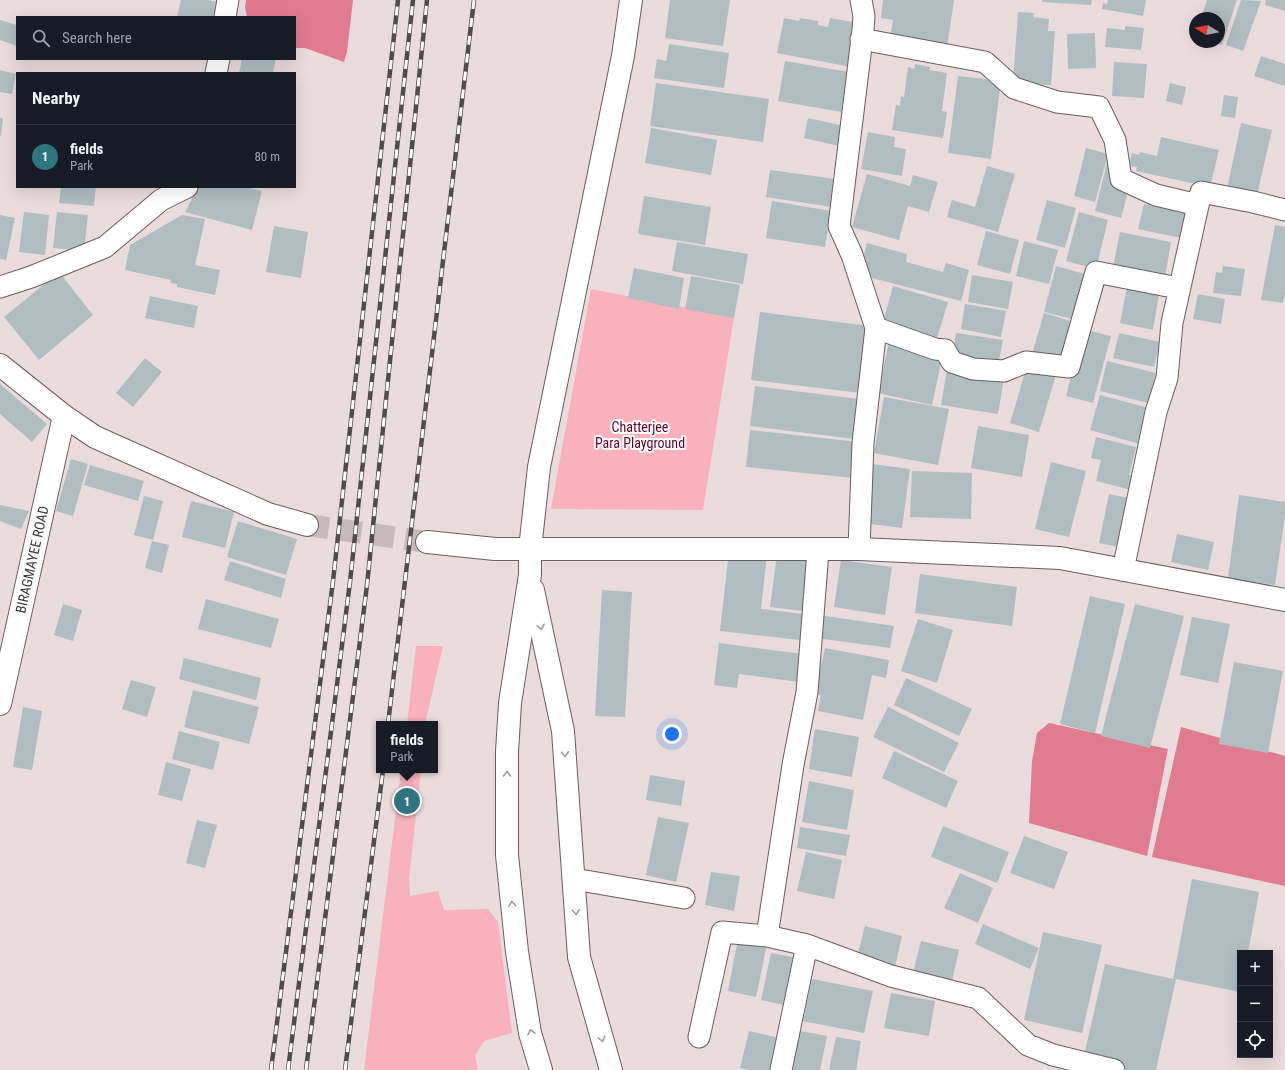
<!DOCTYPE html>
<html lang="en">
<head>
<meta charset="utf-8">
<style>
	:root { --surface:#171b24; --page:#242831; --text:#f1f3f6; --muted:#9ea1a6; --line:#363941; --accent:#2e7580 }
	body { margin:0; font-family:"Roboto Condensed",sans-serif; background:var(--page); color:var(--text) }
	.controls { position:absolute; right:12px; bottom:12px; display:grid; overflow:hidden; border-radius:0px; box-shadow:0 4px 16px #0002 }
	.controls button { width:36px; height:36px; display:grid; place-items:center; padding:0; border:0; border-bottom:1px solid var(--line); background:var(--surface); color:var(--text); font:20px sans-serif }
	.compass { position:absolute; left:1189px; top:12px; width:36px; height:36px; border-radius:50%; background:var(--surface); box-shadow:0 4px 16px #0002; rotate:280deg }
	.you { position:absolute; left:672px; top:734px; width:14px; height:14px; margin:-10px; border:3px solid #fff; border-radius:50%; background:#1a73e8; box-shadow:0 0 0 6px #1a73e833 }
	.badge { display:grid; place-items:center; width:26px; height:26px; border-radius:50%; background:var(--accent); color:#fff; font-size:13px; font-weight:700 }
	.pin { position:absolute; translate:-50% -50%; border:2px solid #fff; box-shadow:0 1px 4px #0006 }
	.popup { position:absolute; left:376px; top:721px; width:62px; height:52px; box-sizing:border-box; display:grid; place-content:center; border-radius:0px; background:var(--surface); filter:drop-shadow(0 1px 3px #0005); font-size:13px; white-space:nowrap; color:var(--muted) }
	.popup b { font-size:15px; color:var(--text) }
	.popup::after { content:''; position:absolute; left:50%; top:100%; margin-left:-8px; border:8px solid transparent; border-top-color:var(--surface) }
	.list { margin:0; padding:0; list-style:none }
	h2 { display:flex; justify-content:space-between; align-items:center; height:52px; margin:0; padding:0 16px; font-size:17px }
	h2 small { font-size:13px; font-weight:400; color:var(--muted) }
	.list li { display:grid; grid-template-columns:26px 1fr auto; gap:12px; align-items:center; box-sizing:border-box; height:64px; padding:0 16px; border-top:1px solid var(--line) }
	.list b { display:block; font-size:15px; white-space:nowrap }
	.list p { margin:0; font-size:13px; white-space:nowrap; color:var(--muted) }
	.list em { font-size:13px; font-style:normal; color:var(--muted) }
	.icon { flex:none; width:22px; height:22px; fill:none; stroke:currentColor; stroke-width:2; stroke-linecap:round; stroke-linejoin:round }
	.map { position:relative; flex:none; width:1285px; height:1070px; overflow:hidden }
	.search { position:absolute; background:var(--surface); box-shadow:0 4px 16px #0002; left:16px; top:16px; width:280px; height:44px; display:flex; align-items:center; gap:10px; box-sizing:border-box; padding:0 14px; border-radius:0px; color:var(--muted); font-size:15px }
	.panel { position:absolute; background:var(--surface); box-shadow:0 4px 16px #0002; left:16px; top:72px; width:280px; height:116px; border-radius:0px }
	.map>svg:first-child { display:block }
</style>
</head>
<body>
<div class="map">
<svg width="1285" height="1070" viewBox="0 0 1285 1070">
	<rect width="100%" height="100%" fill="#eadbdd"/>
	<path fill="#f9b1bc" d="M591,289L734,317L703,510L551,509Z
		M416,646H443L425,724H407Z
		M401,770H421L409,878L410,896L438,891L444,910L488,909L498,922L512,1033L484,1041L475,1055L478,1070H364Z"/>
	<path fill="#e17b8e" d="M246,0H353L347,52L344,62L305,48H295V17H247L245,7Z
		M1049,723L1168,749L1147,856L1029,823L1032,761L1037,733Z
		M1181,727L1285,756V886L1152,857Z"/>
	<path fill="#b0bec1" d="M181,0H208L218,2L215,17H177Z
		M670,0H730L723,46L665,38Z
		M883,0H954L947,48L890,38L893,20L881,18Z
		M1042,0H1092L1091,5L1042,2Z
		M1108,0H1146L1143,16L1102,9L1103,3L1107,4Z
		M1207,0H1237L1222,45L1213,42H1219V18H1201Z
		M1241,0L1261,1L1243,51L1226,45Z
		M1266,0H1285V11L1265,5Z
		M1018,12L1034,13L1033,17L1049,19L1048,31H1055L1051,85L1013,83Z
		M784,18L799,21L800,18L818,21V25L828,27L830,18L859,23L851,67L777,53Z
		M0,20L17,25V46L0,40Z
		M1125,26L1144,28L1141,50L1105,47L1107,28L1125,30Z
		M1095,33L1096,68L1068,69L1067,34Z
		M669,44L729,53L724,88L654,78L657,59L666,61Z
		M1261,56L1285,64V86L1254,76Z
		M242,59H276L273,73H239Z
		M785,61L849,72L842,112L778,101Z
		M1114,62L1147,64L1144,98L1112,96Z
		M915,64L930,67L929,70L947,73L942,111L947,112L943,138L892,130L896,105L900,106L901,96L904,97L908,67L914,69Z
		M0,70L16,74L12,94L0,92Z
		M958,76L1001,81L991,159L948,153Z
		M656,83L769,99L763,142L650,126Z
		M1170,83L1186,87L1182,105L1166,101Z
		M1224,95L1238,97L1235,118L1221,116Z
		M0,118H3L1,136L0,135Z
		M808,118L844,126L839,146L804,138Z
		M1241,123L1272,130L1257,195L1227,189Z
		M651,128L717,140L711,175L645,163Z
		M868,132L895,137L894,147L906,149L902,176L861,169Z
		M1161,137L1219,150L1210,187L1136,171L1137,167L1129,166L1132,153L1139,155L1140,152L1157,156Z
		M1086,148L1108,154L1095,202L1074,196Z
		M1108,159L1121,179L1127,196L1121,218L1095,211Z
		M987,166L1015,174L998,232L947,217L952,200L975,207Z
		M770,170L836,179L832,207L766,197Z
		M867,174L910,186L913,175L938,182L929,212L908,206L899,240L852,227Z
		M61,187H96L94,206L59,203Z
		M198,187H246L262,191L252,230L185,212Z
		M644,196L711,207L705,245L638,234Z
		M1047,200L1076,208L1065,248L1036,240Z
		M772,201L831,211L825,247L766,238Z
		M1144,204L1186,213L1181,238L1138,229Z
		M24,212L49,215L45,255L19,252Z
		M57,212L88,215L84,251L53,248Z
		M1079,212L1108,220L1096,269L1066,261Z
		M0,215L15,218L6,260L0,259Z
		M182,215L205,219L195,265L220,270L215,295L177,287V284L170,283L171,280L125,270L130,245Z
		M1275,225L1285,227V294L1283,303L1261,300Z
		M274,226L308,232L301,278L266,272Z
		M986,231L1019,240L1010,274L977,265Z
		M1120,232L1171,242L1165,277L1113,267Z
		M1024,241L1058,250L1049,284L1016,276Z
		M677,242L748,254L743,284L672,271Z
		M867,243L907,254L906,262L943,272L946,263L969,270L961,301L872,278L863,258Z
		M1056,266L1085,274L1073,319L1044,312Z
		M1223,266L1245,269L1241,296L1213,293L1216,272L1222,273Z
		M634,268L684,278L679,309L628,298Z
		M59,272L93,315L39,360L4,317Z
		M972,275L1013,282L1008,309L968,302Z
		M691,276L740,285L734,318L685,309Z
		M1128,282L1160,288L1153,330L1120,323Z
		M893,286L948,302L936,341L882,325Z
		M1198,294L1225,299L1221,324L1193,319Z
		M150,296L198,306L194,328L145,318Z
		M965,304L1006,311L1001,337L961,329Z
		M760,312L869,326L861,393L751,380Z
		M1044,313L1077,323L1066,363L1032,354Z
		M1083,329L1111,336L1093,403L1066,396Z
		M956,333L1003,340L998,366L952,359Z
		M1119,333L1160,342L1154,367L1113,358Z
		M889,342L943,353L932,405L878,393Z
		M145,358L162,372L133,407L116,393Z
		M1107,361L1156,373L1148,403L1100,391Z
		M1027,366L1056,375L1039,432L1010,423Z
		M947,369L1004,378L998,414L941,405Z
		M0,384L47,424L32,442L0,414Z
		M755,386L859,399L854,439L750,426Z
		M1100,395L1149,408L1140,444L1090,430Z
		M884,397L949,409L938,465L874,453Z
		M978,426L1029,435L1022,477L971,468Z
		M750,430L858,442L854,478L746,467Z
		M1096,437L1136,447L1129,475L1139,477L1135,491L1096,481L1101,460L1091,458Z
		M71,459L88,464L73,516L56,511Z
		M1051,462L1086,471L1069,537L1035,529Z
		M872,464L910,469L902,528L864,523Z
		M90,465L144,481L138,501L84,485Z
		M912,471L972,473L971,519L910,517Z
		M1109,494L1137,500L1127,549L1099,543Z
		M1239,495L1285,502V515L1275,585L1228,578Z
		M144,496L163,501L153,540L134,535Z
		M191,501L234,512L225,548L182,537Z
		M0,505L29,511L21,529L0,521Z
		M238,521L297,539L286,575L227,557Z
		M1177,534L1214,542L1208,570L1171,562Z
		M152,541L169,545L162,573L145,568Z
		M729,551L767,555L761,609L803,614L800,640L720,631Z
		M777,555L811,559L804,611L770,607Z
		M841,560L892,567L885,615L834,607Z
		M230,561L286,579L281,598L224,580Z
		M920,574L1017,587L1012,626L915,613Z
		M602,590L632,592L625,717L595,716Z
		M1090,596L1125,604L1095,733L1060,724Z
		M206,599L279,619L271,648L198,629Z
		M63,604L82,610L73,641L54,635Z
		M1135,604L1184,616L1150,748L1101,736Z
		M819,615L894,626L890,648L816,638Z
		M1192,617L1230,624L1218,683L1180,675Z
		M918,619L953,630L937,683L901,671Z
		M719,643L803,654L799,682L739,674L737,688L714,685Z
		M825,648L889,660L886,678L872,675L863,720L818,711L821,695L815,694Z
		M184,658L261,678L256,700L179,679Z
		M1234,662L1283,671L1268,753L1219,744Z
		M906,678L972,709L959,736L894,705Z
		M131,680L156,687L147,717L122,709Z
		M193,690L259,707L249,744L184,727Z
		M23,707L42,711L32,770L13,767Z
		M888,707L959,743L944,772L873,737Z
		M815,729L859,737L852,777L809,769Z
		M179,731L220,742L213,770L172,759Z
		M894,751L958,781L946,808L882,778Z
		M166,762L191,769L182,801L158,795Z
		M650,775L685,781L681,806L646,800Z
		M809,781L854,790L847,830L802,822Z
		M658,817L689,823L676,882L646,875Z
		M197,820L217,825L205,868L186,863Z
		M943,826L1009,852L997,883L931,857Z
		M800,827L850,835L846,856L797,848Z
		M1024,836L1068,852L1054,889L1010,873Z
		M806,852L842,860L834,899L797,891Z
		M711,872L740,876L734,911L705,905Z
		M960,873L993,888L978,923L944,908Z
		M1192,879L1259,892L1248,953H1240V992L1176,979L1156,1070H1127L1083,1060L1105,964L1173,979Z
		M983,924L1039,948L1030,969L975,944Z
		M865,926L902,936L894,971L856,961Z
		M1043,932L1102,945L1082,1033L1024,1020Z
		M738,939L767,944L756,997L728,991Z
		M921,941L959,950L951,986L912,977Z
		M771,953L803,959L793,1007L761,1000Z
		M812,979L873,991L864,1033L803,1021Z
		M891,993L935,1001L929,1036L884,1028Z
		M749,1031L783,1039L776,1070H749L740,1068Z
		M800,1031L827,1036L820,1070H792Z
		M836,1037L861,1041L856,1070H829Z"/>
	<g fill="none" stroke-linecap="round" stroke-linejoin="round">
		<path stroke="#c8babc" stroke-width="22" stroke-dasharray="22 11" stroke-linecap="butt" d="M307,525L427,542"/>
		<defs>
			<path id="street" d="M225,17L228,0
				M861,39L985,62L1014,88L1057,102L1099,107L1115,140L1121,179L1156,195L1198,205
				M216,73L219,59
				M0,287L31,277L105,247L161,200L187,187
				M876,328L935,349L945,350L952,362L973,369L1004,371L1026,362L1069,367L1096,272L1178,288
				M859,549L863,443L876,328L852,255L839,226L863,30L864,16L861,0
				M1123,570L1156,412L1167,378L1172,323L1201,192L1253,202L1285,210
				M574,879L684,898
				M767,936L807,945L781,1070
				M807,945L891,976L978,998L1028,1045L1053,1055L1114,1070
				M699,1037L722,932L767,936L793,765L807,692L818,551"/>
			<path id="secondary" d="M530,549H859L1060,558L1285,600"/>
			<g id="primary">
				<path d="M0,365L64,416L95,437L268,514L307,525"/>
				<path d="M427,542L495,549H530"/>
				<path d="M533,590L563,731L579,957L611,1070"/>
				<path id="s1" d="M0,704L64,416"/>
				<path d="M541,1070L530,1033L517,952L507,855V752L510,703L530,575V549L539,467L623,56L631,0"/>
			</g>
		</defs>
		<use href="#street" stroke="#6a5e5f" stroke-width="23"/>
		<use href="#secondary" stroke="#6a5e5f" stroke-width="24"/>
		<use href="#primary" stroke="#6a5e5f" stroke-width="24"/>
		<use href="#street" stroke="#fff" stroke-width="21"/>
		<use href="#secondary" stroke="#fff" stroke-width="22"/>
		<use href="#primary" stroke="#fff" stroke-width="22"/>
		<defs>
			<path id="rail" d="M388,724L474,0
				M271,1070L333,581L398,0
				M288,1070L350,582L413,0
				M306,1070L367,585L427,0
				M345,1070L383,770"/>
		</defs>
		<use href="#rail" stroke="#524b4c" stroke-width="4.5"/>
		<use href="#rail" stroke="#fff" stroke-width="3" stroke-dasharray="9" stroke-linecap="butt"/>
	</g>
	<defs><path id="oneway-chevron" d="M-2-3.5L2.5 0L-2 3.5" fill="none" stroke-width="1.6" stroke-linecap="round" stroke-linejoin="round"/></defs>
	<g stroke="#9e9c9c">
		<use href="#oneway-chevron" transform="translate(541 627) rotate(78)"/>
		<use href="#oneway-chevron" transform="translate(565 754) rotate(86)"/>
		<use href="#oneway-chevron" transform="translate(507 774) rotate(-90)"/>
		<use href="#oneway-chevron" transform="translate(512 904) rotate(-96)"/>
		<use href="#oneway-chevron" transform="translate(576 912) rotate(86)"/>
		<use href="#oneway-chevron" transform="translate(531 1032) rotate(-103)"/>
		<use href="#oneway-chevron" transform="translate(602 1039) rotate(75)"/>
	</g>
	<g text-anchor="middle" stroke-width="4" stroke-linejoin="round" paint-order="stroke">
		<g font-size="14" fill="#600023" stroke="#fff">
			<text x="640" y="432">Chatterjee<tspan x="640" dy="16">Para Playground</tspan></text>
		</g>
		<g font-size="14" fill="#3e3839" stroke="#fff">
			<text dy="5" stroke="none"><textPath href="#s1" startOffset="148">BIRAGMAYEE ROAD</textPath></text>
		</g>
	</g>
</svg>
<div class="controls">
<button>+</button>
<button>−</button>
<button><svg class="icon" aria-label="locate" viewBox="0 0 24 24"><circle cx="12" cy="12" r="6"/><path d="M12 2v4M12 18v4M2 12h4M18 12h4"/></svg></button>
</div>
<svg class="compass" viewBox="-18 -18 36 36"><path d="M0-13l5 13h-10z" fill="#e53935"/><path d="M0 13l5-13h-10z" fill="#9ea1a6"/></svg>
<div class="you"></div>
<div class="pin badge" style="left:407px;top:801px">1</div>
<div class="popup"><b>fields</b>Park</div>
<div class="search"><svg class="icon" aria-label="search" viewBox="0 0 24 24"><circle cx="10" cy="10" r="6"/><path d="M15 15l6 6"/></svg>Search here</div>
<section class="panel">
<h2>Nearby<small></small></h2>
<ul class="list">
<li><span class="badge">1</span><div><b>fields</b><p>Park</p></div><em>80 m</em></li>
</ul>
</section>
</div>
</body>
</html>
